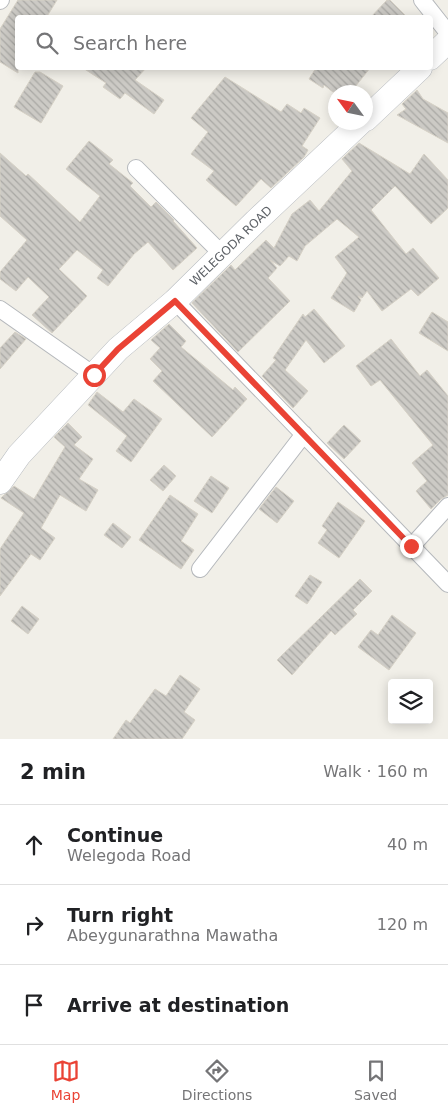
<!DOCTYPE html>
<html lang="en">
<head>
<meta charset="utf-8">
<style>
	:root { --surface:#fff; --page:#f6f6f6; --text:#202124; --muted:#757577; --line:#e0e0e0; --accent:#ea4335 }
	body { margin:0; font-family:"DejaVu Sans",sans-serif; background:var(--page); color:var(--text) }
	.controls { position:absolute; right:15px; bottom:15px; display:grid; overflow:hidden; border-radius:5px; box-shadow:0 2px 12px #0003 }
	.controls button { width:45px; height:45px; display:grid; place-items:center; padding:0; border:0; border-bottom:1px solid var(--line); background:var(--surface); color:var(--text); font:25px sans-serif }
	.compass { position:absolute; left:328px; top:85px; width:45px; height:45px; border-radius:50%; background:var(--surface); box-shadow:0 2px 12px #0003; rotate:303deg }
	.stop { position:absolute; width:15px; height:15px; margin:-11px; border:4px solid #ea4335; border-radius:50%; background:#fff }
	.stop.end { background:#ea4335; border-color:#fff; box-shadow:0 1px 5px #0008 }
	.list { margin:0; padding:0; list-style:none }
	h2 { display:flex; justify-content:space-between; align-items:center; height:65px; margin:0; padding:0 20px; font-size:21px }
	h2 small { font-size:16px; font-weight:400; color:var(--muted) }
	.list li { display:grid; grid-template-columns:32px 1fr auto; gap:15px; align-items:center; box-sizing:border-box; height:80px; padding:0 20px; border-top:1px solid var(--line) }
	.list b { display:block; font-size:19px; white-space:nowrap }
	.list p { margin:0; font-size:16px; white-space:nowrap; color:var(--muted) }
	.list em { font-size:16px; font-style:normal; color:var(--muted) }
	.icon { flex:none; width:28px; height:28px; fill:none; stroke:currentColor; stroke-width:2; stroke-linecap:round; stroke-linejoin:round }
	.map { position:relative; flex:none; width:448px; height:739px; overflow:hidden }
	.search { position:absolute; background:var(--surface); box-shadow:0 2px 12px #0003; left:15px; right:15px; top:15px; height:55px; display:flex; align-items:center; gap:12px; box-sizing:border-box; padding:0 18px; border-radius:5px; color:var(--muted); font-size:19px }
	.sheet { height:305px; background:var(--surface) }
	nav { display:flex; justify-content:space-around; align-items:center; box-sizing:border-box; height:70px; border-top:1px solid var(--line); background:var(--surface); font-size:14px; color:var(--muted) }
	nav a { display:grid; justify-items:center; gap:2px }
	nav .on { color:var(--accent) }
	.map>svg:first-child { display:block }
</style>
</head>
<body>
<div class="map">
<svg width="448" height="739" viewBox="0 0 448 739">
	<defs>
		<pattern id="building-back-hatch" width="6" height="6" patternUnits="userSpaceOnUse" patternTransform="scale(1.25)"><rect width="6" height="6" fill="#cccac5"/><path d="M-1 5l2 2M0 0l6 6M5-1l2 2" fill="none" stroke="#a9a8a4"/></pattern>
	</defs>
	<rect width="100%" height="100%" fill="#f1efe8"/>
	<path fill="url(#building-back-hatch)" stroke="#d6d1c6" d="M18,0H57L46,18H18V73L0,62V29Z
		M387,0H390L408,18H370Z
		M83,68H146L135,80L164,100L154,114L125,93L120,99L103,87L106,83Z
		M316,68H370L351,92H333L324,85L323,88L309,79Z
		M35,72H40L63,86L41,123L14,107Z
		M225,77L281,112L287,104L301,113L304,108L320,118L302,146L308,150L304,157L271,188L261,179L236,206L206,180L214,171L191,154L208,132L191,118Z
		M417,90L423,99L448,113V143L397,115L406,109L402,104Z
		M89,141L113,160L109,164L133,183L130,186L151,207L156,202L174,220L173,221L197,248L173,270L148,242L134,254L108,286L97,278L103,270L77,250L59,269L87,296L52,333L32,315L49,297L28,277L16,291L0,279V272L27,240L0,216V153L26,176L28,174L80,222L100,196L66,169Z
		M359,143L410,174L424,154L448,180V208L431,224L395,186L371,210L406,254L413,248L439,278L418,296L411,289L382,311L367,291L362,298L358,296L361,300L354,312L331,298L347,273L335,257L359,237L337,219L305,246L297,261L289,256L280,266L270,260L277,268L268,278L290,301L238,352L192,303L231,265L235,270L266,240L274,248L292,214L310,200L319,211L352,171L342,159Z
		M314,309L345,346L324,363L306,340L285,370L308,391L293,408L262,376L276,360L273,358L303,314L305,317Z
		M432,312L448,322V351L419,333Z
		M169,324L186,341L181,347L233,390L235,387L247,399L212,437L153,381L162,371L150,359L160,348L151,340Z
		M15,332L26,339L0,369V348Z
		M391,339L420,376L427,370L448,396V495L441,499L431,509L416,491L427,481L412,463L433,445L380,380L371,386L356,366Z
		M97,392L123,412L134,399L162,419L131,462L116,451L127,436L88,405Z
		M68,423L82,437L74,445L93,459L79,479L98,490L86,511L60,495L41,528L55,538L40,560L31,554L0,596V549L24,513L1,498L14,486L34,499L65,447L54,437Z
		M344,425L361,441L344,459L327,443Z
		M164,465L176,476L163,491L150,480Z
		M211,476L229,488L212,513L194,501Z
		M276,487L294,501L277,523L259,509Z
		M170,495L198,514L181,541L194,550L181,569L139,540Z
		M338,502L365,521L339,558L318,543L327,530L322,526Z
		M113,523L131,537L122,548L104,535Z
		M310,575L322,582L307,604L295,596Z
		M360,579L372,591L353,610L357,614L335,635L331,631L292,675L277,660Z
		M22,606L39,619L28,634L11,621Z
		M392,615L416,633L389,670L358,647L371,630L378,635Z
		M180,675L200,689L184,712L195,720L182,739H113L126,720L130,723L155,689L166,696Z"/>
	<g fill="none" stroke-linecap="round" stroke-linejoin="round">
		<defs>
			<path id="street" d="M422,0L448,33
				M0,1L1,0
				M136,168L222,254
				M175,301L448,584
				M0,309L94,375
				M411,547L448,506
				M200,569L304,434"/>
			<path id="secondary" d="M430,58L448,41
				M366,119L420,68
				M0,482L19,455L118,349L175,301L256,221L361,122"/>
		</defs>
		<use href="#street" stroke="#b5b8bc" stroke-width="18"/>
		<use href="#secondary" stroke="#b6babf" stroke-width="25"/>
		<use href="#street" stroke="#fff" stroke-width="16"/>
		<use href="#secondary" stroke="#fff" stroke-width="24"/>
	</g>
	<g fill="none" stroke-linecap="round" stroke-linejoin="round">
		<path stroke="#ea4335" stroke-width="6" d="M94,375L118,349L175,301L411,546"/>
	</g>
	<g text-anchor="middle" stroke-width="4" stroke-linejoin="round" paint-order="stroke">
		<g font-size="12" fill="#5f6368" stroke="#fff">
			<text transform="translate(231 246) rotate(-44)" y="4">WELEGODA ROAD</text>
		</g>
	</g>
</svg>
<div class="controls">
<button><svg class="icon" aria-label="layers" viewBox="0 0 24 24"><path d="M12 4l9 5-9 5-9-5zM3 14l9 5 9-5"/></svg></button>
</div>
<svg class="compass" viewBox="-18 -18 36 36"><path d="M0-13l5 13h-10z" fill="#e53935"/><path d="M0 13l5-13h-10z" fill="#757577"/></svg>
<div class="stop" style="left:94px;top:375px"></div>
<div class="stop end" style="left:411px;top:546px"></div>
<div class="search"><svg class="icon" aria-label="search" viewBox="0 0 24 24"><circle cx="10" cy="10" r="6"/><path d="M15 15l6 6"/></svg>Search here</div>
</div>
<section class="sheet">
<h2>2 min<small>Walk · 160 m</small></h2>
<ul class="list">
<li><svg class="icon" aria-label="ahead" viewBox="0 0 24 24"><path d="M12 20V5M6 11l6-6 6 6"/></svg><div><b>Continue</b><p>Welegoda Road</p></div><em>40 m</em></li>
<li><svg class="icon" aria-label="right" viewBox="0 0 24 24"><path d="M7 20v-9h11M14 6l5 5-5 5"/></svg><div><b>Turn right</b><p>Abeygunarathna Mawatha</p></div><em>120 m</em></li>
<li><svg class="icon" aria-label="arrive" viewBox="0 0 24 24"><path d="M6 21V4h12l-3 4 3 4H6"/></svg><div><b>Arrive at destination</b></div></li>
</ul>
</section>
<nav>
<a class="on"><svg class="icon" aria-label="map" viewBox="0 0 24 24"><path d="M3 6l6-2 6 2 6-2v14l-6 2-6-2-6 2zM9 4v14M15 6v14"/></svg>Map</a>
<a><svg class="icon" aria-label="directions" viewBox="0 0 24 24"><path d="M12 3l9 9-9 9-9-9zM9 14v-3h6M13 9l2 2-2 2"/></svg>Directions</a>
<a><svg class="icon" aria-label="saved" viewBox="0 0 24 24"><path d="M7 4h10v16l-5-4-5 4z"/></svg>Saved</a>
</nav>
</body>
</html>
